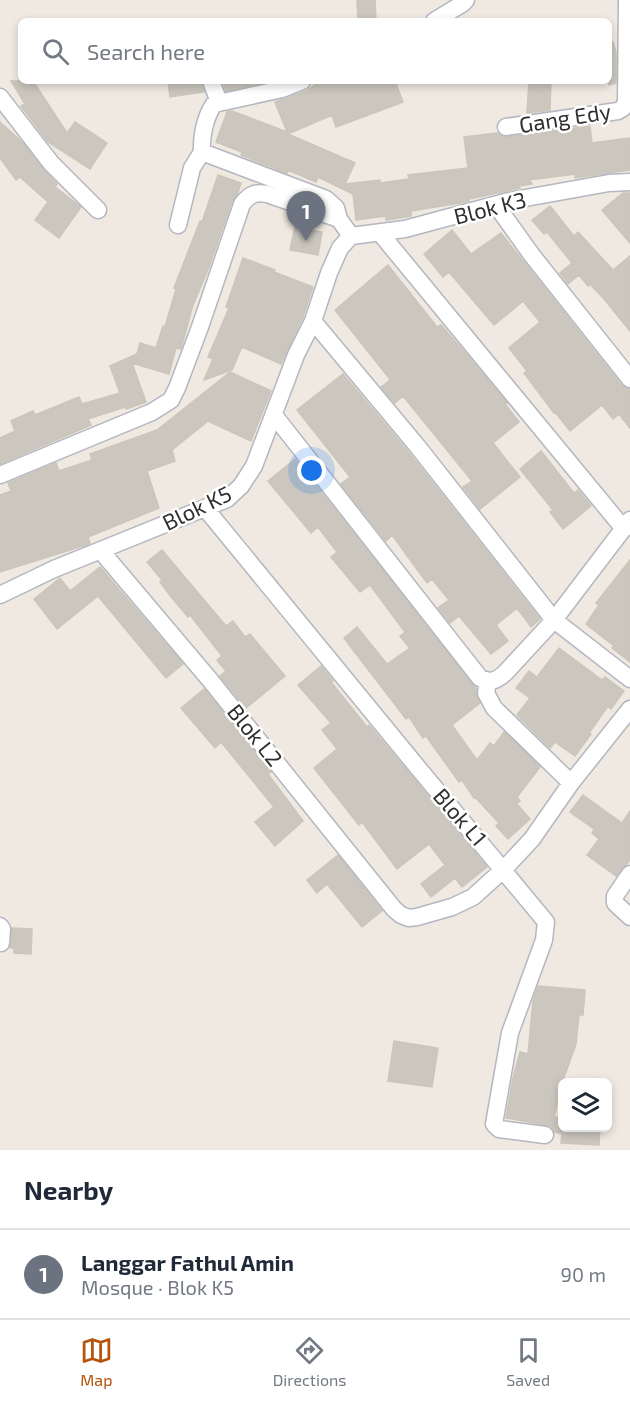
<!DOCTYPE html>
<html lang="en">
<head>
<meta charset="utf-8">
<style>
	:root { --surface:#fff; --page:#f2f2f3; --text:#1f2937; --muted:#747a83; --line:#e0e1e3; --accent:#b45309 }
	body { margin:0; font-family:"Exo 2",sans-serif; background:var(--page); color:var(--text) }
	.controls { position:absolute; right:18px; bottom:18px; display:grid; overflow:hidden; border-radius:9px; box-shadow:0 3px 9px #0003 }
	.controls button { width:54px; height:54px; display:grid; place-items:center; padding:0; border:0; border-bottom:2px solid var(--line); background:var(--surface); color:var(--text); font:30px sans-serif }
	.you { position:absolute; left:312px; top:471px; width:21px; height:21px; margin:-15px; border:4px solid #fff; border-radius:50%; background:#1a73e8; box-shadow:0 0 0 9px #1a73e833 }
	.badge { display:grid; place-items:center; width:39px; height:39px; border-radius:50%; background:var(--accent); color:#fff; font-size:20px; font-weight:700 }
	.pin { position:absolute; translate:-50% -50px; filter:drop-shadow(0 2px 3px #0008) }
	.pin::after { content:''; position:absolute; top:32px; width:21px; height:18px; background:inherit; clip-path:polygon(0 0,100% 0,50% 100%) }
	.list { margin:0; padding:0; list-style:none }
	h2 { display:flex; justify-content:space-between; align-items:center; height:78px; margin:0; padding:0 24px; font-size:26px }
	h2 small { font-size:20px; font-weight:400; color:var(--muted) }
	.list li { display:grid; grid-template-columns:39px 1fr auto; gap:18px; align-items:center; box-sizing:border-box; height:90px; padding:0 24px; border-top:2px solid var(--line) }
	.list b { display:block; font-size:22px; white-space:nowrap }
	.list p { margin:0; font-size:20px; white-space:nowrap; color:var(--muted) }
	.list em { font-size:20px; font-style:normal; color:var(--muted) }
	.icon { flex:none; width:33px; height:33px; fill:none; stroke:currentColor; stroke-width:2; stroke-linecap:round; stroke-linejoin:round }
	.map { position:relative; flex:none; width:630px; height:1150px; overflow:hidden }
	.search { position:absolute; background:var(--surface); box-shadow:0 3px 9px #0003; left:18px; right:18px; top:18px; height:66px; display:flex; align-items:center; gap:15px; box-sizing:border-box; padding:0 21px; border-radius:9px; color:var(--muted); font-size:22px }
	.sheet { height:168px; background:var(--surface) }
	nav { display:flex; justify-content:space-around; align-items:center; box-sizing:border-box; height:84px; border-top:2px solid var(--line); background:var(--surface); font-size:16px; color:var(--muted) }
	nav a { display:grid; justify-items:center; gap:3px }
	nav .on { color:var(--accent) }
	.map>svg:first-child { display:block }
</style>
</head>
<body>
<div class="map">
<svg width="630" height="1150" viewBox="0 0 630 1150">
	<rect width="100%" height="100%" fill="#efe9e1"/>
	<path fill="#cbc7bf" stroke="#cbc5ba" stroke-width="1.5" d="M357,0H375L376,21H358Z
		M613,42L616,52V83L609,85V43Z
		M11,81H33L67,133L75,122L107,143L90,169L48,142L21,106L25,104Z
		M168,81H201L204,92L170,97Z
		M223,81H270L226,91Z
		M330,81H395L403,102L336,127L332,115L288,134L355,163L345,184L380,180V183L409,179L408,175L468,168L464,137L497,133L502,136L507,137L590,126L592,143L630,138V170L575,178V174L529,180L532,184L519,186L520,188L469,199V201L460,203L411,211V216L386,220V216L356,220L353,194L318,177L316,182L288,170L287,173L261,163L241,155L242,152L216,142L227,112L232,111L287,132L275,102L306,91L316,84Z
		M529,81H551L550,110L527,113Z
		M0,122L22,142L43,169L57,184L55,187L81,207L59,238L35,220L48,202L20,177L16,180L0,158Z
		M218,175L241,183L238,193L232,201L208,270L193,305L181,349L176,348L169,374L132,363L146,402L126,409L125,407L88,419L91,425L0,464V438L15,431L11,421L33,411L35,415L79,397L82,404L120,393L110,366L137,354L140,343L156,348L163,326L165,327L176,289L174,288L200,221L202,222Z
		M623,193H630V243L602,210Z
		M550,206L574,236L578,232L613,270L630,256V331L604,299L590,284L588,286L579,275L568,284L560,273L572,263L547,232L544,234L532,220Z
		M295,227L322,232L318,255L290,250Z
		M452,230L471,254L501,233L622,386L630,389V428L619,414L613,419L602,405L570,431L555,412L554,413L524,373L527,371L509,348L540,322L523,301L494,325L449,272L443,277L424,254Z
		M243,258L275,270L274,272L313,287L303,317L281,364L242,347L232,370L204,380L213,359L208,357L229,308L226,307Z
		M388,265L437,327L441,325L461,348L507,403L505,404L519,422L493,443L520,477L480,509L463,487L472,481L403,396L395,403L381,387L390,380L389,378L335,310Z
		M230,372L271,391L251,441L208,421L172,450L175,461L147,471L159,508L88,537L90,543L86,545L0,572V495L11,491L8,483L56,463L59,471L92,460L90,454L157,430Z
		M343,374L410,454L540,619L531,627L517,608L496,625L508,641L491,654L459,616L450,623L438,608L449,600L432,579L427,583L392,535L386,541L341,484L350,477L297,410Z
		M541,451L574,493L578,490L591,506L563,529L550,512L553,510L520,469Z
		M295,459L476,688L477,697L480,703L452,725L477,760L490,743L494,746L504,732L540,767L517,797L520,801L517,804L530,819L508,839L496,826L499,823L475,797L474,798L462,780L459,782L426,736L423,738L409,717L406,719L344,638L357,627L387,664L410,648L400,636L405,632L370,585L360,592L331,557L337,552L318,527L311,533L268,481Z
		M162,550L226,626L233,621L245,637L250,634L285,676L246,708L220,676L226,671L217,660L222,656L190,615L188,617L172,598L160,582L162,580L147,562Z
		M630,560V662L612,648L614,646L586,624L599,605L596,603Z
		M100,567L183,664L166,678L98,596L57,629L34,599L60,578L70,591Z
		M559,648L602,680L605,677L624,691L611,709L608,706L589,733L591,734L575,756L555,742L550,748L517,715L530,698L516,688L529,671L537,677Z
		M321,666L333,681L331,682L367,727L369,725L487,867L462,887L455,878L431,897L421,884L445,865L429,844L397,869L362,822L359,825L314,768L337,749L322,730L331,723L298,685Z
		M204,689L271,772L268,774L303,821L275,846L255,822L274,807L221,742L215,748L181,708Z
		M583,795L622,823L630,811V860L616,876L587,855L599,839L592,833L594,829L570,812Z
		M338,855L382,911L362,927L327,884L317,893L307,880Z
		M12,928L32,929L31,954L14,953V948H10Z
		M538,986L585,990L583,1015H579L576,1044L562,1083L554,1117L562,1118V1128H600L599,1145L561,1143L562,1134L555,1132L551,1126L506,1118L513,1078L520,1052L528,1054L533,1001Z
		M394,1041L438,1048L432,1087L388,1081Z"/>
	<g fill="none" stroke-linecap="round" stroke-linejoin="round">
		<defs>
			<path id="minor" d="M434,21L462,4L466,0
				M211,81L219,102
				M302,81L282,89L214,104C205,117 201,137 202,152L326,199L336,208L339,219
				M0,97L51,163L98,210
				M506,127L618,111L623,108L626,102L627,0
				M496,205L531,254L630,379
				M178,225L192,168L202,152
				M380,233L624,529
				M351,236L405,229L509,201L609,183L630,182
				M313,321L418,447L554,620L630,679
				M274,415L480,678C491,683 496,681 505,673L554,620L630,520
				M0,475L152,412L171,400L177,388L200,327L242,204C250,194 255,192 267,194L339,219L351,236
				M205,508L419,769L546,922L544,940L510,1033L494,1124L499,1129L545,1135
				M101,551L210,680L394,909L401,915L409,918L417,917L452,907L473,897L504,869L532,839L571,783L630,709
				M0,595L54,569L227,499L241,486L254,466L296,355L313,321L329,273L340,248L351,236
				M488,681L486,693L494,708L571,783
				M630,874L615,896V903L630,917
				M0,926L2,929L1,943"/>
		</defs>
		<use href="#minor" stroke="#b4b7c1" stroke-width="19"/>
		<use href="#minor" stroke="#fff" stroke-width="16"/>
	</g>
	<g text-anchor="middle" stroke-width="5" stroke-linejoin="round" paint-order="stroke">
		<g font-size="22" fill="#2e2e2e" stroke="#fff">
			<text transform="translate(565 118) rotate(-9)" y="8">Gang Edy</text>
			<text transform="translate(490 208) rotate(-14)" y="8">Blok K3</text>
			<text transform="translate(197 508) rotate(-26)" y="8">Blok K5</text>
			<text transform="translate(255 735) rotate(51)" y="8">Blok L2</text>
			<text transform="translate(460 817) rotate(49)" y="8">Blok L1</text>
		</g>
	</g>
</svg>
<div class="controls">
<button><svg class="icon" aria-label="layers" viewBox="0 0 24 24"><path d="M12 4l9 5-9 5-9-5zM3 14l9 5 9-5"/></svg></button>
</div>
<div class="you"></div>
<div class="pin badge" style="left:306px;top:241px;background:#6b7280">1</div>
<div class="search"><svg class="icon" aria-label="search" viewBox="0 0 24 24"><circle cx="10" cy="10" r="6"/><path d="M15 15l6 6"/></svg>Search here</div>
</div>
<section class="sheet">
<h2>Nearby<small></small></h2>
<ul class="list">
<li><span class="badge" style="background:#6b7280">1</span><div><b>Langgar Fathul Amin</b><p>Mosque · Blok K5</p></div><em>90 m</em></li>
</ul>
</section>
<nav>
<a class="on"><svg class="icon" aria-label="map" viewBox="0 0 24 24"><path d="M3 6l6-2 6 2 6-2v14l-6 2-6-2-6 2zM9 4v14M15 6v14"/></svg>Map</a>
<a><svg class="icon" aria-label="directions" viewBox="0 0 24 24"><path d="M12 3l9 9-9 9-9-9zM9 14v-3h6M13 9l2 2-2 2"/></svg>Directions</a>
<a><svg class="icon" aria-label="saved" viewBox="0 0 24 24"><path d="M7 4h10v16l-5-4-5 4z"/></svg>Saved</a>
</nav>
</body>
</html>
